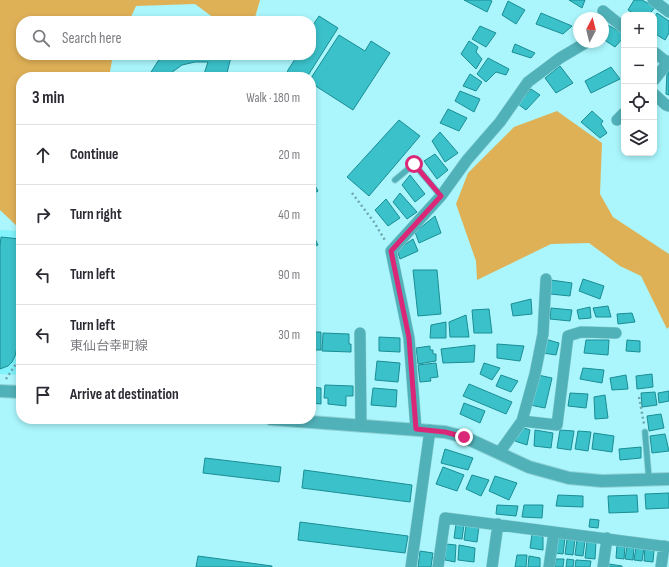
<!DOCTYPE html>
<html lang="en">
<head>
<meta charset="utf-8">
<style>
	:root { --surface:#fff; --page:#f7f7f7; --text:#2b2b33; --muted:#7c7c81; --line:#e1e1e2 }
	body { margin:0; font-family:"Sofia Sans Condensed","Noto Sans JP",sans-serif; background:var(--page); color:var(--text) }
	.controls { position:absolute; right:12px; top:12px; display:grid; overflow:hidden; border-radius:8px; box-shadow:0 2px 6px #0003 }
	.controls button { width:36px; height:36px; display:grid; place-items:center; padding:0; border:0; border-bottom:1px solid var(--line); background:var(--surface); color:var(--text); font:20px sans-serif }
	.compass { position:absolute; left:573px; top:12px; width:36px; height:36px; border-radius:50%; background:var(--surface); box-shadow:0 2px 6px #0003; rotate:7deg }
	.stop { position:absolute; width:12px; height:12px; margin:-9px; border:3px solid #db2777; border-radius:50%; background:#fff }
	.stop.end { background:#db2777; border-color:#fff; box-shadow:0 1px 4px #0008 }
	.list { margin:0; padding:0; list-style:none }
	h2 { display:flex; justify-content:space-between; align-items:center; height:52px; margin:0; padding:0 16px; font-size:17px }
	h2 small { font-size:13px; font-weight:400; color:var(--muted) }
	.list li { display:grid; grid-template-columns:26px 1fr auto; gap:12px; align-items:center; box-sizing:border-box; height:60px; padding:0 16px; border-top:1px solid var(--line) }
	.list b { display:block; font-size:15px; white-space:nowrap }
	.list p { margin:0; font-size:13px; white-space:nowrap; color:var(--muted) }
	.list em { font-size:13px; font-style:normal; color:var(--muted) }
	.icon { flex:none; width:22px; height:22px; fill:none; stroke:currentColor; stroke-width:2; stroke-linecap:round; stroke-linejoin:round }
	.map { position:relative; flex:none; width:669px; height:567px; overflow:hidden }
	.search { position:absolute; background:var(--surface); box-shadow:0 2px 6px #0003; left:16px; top:16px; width:300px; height:44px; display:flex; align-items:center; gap:10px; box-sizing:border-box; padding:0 14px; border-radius:16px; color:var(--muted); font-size:15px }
	.panel { position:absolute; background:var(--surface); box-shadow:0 2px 6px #0003; left:16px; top:72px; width:300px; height:352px; border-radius:16px }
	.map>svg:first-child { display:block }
</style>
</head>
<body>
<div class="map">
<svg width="669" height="567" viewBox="0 0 669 567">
	<rect width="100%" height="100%" fill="#aaf6fc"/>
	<path fill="#82f3fc" d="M0,230L21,231V375L0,374Z"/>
	<path fill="#dfb157" d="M0,0H260L254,21H218L195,4L136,6L129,21H21V55H113L109,77H21V230L0,210Z
		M557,111L602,143L600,194L613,217L669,254V327L667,329L641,276L620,266L589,243L551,244L477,280L476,261L456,204L468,173L514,127Z"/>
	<path fill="#3bc1ca" stroke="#1b8d95" d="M464,0H490L492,1L487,12Z
		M569,0H585L582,8Z
		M634,0H642L655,7L649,15H636L628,10Z
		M508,1L525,10L516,24L502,15Z
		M541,13L553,18L572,26L563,34L536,24Z
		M657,13L669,21V33L665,40L654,33V17Z
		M319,16L338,28L307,77H286L288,70L297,56L296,55H311V28Z
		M606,24L624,34V37L615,47L603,39V28Z
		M480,26L496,33L486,47L472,39Z
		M339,35L365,51L371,41L390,53L353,110L311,83V78Z
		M469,41L478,47L476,52L482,59L476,69L461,54Z
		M515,44L535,53L531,58L512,52Z
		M166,55H226L231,57L226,77H203L208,62H195L182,65L171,73L168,77H148L158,61Z
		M488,58L509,69L506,75L496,72L486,82L477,74Z
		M560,66L573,83L556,93L545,78Z
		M611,67L620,79L591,93L585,81Z
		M669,70V95L666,94L667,71Z
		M470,74L482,82L476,91L463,86Z
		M531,89L540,95L526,110L518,104Z
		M460,91L480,99L474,112L455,101Z
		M448,109L467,118L459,131L440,123Z
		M592,111L603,121L601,124L607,133L600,138L581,122Z
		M399,120L420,136L369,196L347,177Z
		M440,132L458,153L445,162L432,141Z
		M435,154L448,170L437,179L424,161Z
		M410,175L425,194L415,202L402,185Z
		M311,179L318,191L311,195Z
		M400,193L417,212L407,219L393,202Z
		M386,199L400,218L388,226L375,210Z
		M435,216L441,233L419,243L415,232Z
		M311,231L318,245L311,248Z
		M1,237L20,239L17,269H19L18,276H21V332L15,356L12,362L8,366L0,369V247Z
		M413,239L418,251L400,259L397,250Z
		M413,270H437L441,314L418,316Z
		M583,279L604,286L600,299L579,291Z
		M551,280L572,283L570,296L550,294Z
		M531,299L532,314L513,316L511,304Z
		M608,306L611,317H596L593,308Z
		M590,307L591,318L579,319L577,310Z
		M551,308L572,310L570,321L550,319Z
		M489,309L492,333H474L472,310Z
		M632,313L635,322L618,324L617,314Z
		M466,315L469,337H450L449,322Z
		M446,322V338H430L431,325Z
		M311,332H321V350H315V353H311Z
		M323,333L349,334V344H351V352L322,351Z
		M379,337L400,338V352L379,351Z
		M545,339L559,343L556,355L543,353Z
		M586,340H609L608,355L584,353Z
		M627,340L640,341V352L626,351Z
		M497,344L524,346L520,361L497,358Z
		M475,345L474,362L443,363L441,349Z
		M430,346V350H433V354H436V361L418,364L416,348Z
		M377,361L400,363L398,382L375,380Z
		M436,363L438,377L430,378L431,381L420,382L418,365Z
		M484,363L500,368L492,380L480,374Z
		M583,368L604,370L602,383L580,379Z
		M652,374L653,387L637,389L636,376Z
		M501,375L518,381L511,392L496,386Z
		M538,375L552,378L545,408L530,405Z
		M626,375L628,389L612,390L610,378Z
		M469,384L512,402L506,414L463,396Z
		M325,385L353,386V396H346V406L328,404V398H324Z
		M311,387L321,388V404L311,403Z
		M373,388L397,390L396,407L371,405Z
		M669,391V401L659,403L658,393Z
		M655,392L657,405L642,407L641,393Z
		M570,393L588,394L586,408L568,406Z
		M605,395L608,418L595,419L594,397Z
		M464,403L485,411L480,423L460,414Z
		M661,414L664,428L649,431L647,416Z
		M521,427L530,430L527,445L515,441Z
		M535,430L553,433L551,448L534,446Z
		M560,430L574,431L571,450L557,448Z
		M578,431L591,432L588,451L575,449Z
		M594,433L614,436L612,452L592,449Z
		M665,434L669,451L652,453L650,436Z
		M641,447V458L620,460L619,449Z
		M445,449L473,458L468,470L441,463Z
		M205,458L281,467L279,482L203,473Z
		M443,467L464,475L457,491L436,484Z
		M304,470L412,485L410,502L302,488Z
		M472,475L489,480L481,496L466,489Z
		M495,476L517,483L509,500L489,491Z
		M669,493V508L646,509L645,494Z
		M558,495L583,496V507L556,506Z
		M637,495L638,512L609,513L608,496Z
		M497,505L518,506L516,516L496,514Z
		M524,505H543L542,518L522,517Z
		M590,519L599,520L598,528L589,527Z
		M300,522L408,536L405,553L298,540Z
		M456,524L464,525L462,539L454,538Z
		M466,525L479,526L477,542L464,540Z
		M532,534L543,536V550L530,548Z
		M556,537L565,538L563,554L554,553Z
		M567,539H575L573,555L565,554Z
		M577,539L585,541L583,556L575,555Z
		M587,541L596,542L595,559L585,558Z
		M446,544L456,545L455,562L445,560Z
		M459,545L475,548L474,562L458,560Z
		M617,545L625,546L624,559L616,558Z
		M627,546L634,547L633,560L625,559Z
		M636,547L644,548L642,561L634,560Z
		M645,548L654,550L653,562L644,561Z
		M420,551L433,553L431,567H418Z
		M517,555H527L526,567H515Z
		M198,556L272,566V567H196Z
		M529,556L540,558V567H528Z
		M556,559H564L563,567H555Z
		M567,559L574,560L573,567H566Z
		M576,560L591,561L590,567H575Z
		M609,564L622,566V567H608Z"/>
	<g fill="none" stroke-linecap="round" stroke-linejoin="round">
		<defs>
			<path id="service" d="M395,180L414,164L441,196
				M645,432L649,480"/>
			<path id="minor" d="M653,0L669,12
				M603,11L624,28
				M654,52L668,63
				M654,80L669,61
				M654,94L666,105L669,106
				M617,120L624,113
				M360,333L361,426
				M522,421L557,425L568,336L581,332L616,333
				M416,429L409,338L391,251L441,196L467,160L500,122L528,82L560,58L587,42
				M499,453L522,421L535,374L543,334L546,279
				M411,567L430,430
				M438,567L445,518L669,547
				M492,567L498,524
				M549,567L554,532
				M603,567L607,538
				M661,567L664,546"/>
			<path id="tertiary" d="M0,391L21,392
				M271,419L445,432L464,437L529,467L569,478L602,481L669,479"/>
		</defs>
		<use href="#service" stroke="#8fd2d7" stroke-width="7"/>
		<use href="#minor" stroke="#8fd2d7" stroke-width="12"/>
		<use href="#tertiary" stroke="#8fd2d7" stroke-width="14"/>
		<path stroke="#6fa6ab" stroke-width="2.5" stroke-dasharray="2 3" stroke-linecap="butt" d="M352,193L374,222L386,242
			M6,379L20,358
			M639,397L644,424"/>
		<use href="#service" stroke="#51b1b8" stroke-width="5.5"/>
		<use href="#minor" stroke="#51b1b8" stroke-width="11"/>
		<use href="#tertiary" stroke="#51b1b8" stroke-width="12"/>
	</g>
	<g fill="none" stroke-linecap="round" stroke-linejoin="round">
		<path stroke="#db2777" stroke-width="5" d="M414,164L441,196L391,251L409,338L416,429L445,432L464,437"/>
	</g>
</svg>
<div class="controls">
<button>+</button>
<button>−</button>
<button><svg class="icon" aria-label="locate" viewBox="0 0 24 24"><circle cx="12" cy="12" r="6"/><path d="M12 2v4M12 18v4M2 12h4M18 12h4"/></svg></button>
<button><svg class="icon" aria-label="layers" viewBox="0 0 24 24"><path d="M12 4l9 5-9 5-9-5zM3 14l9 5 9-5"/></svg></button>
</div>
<svg class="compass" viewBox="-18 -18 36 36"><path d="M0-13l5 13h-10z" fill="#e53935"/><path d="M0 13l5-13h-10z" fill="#7c7c81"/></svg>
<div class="stop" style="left:414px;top:164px"></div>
<div class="stop end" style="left:464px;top:437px"></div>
<div class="search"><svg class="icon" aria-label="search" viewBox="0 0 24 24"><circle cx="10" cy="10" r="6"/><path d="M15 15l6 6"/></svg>Search here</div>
<section class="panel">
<h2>3 min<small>Walk · 180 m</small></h2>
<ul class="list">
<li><svg class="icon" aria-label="ahead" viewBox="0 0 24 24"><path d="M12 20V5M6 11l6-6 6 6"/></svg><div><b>Continue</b></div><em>20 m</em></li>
<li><svg class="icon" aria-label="right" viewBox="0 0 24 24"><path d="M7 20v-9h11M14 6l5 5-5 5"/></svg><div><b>Turn right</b></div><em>40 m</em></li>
<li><svg class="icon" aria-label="left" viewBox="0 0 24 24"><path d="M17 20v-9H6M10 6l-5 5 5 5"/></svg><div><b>Turn left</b></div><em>90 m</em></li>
<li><svg class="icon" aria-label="left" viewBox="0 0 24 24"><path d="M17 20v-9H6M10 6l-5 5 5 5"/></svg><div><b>Turn left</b><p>東仙台幸町線</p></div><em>30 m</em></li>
<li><svg class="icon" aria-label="arrive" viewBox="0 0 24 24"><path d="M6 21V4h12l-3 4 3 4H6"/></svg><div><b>Arrive at destination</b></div></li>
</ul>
</section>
</div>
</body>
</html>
